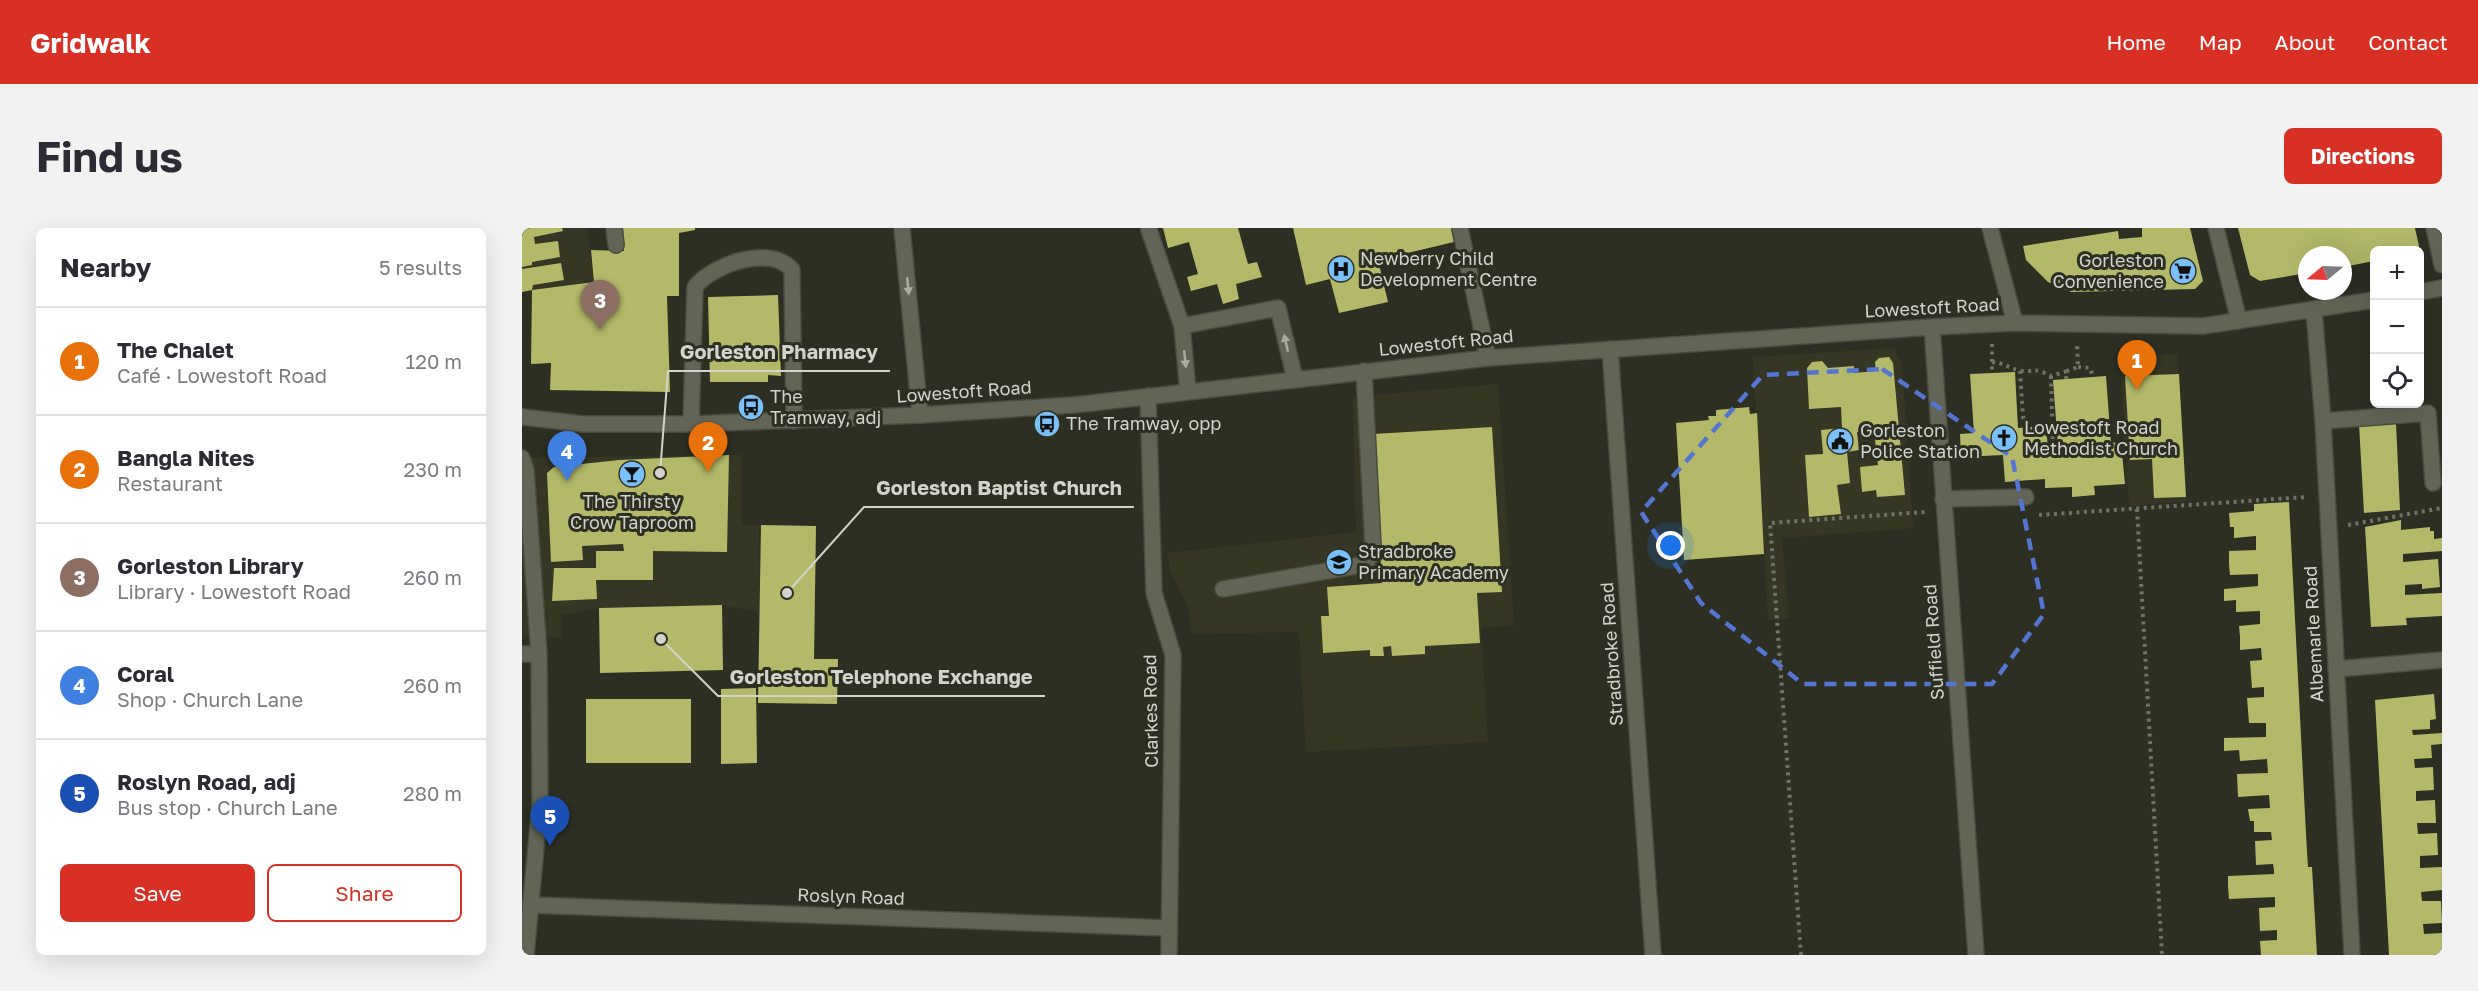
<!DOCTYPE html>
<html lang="en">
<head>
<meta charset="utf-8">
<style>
	:root { --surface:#fff; --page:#f2f2f3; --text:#2b2b33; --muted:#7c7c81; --line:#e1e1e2; --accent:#d93025 }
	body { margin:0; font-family:"Golos Text",sans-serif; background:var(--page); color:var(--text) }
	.controls { position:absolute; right:18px; top:18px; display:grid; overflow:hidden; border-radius:9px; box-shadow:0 6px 24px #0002 }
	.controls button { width:54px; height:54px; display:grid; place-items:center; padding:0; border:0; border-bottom:2px solid var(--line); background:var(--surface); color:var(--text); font:30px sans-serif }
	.compass { position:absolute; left:1776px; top:18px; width:54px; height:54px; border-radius:50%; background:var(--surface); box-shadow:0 6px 24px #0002; rotate:251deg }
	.you { position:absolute; left:1149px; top:318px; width:21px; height:21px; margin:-15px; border:4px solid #fff; border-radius:50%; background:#1a73e8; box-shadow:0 0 0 9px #1a73e833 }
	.badge { display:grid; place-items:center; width:39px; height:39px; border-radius:50%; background:var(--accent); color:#fff; font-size:20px; font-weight:700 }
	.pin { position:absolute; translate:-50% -50px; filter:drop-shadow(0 2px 3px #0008) }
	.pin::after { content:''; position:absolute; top:32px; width:21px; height:18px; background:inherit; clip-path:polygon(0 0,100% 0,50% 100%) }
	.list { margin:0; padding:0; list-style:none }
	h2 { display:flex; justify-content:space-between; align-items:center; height:78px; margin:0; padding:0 24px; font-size:26px }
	h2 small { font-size:20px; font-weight:400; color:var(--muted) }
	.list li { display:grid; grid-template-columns:39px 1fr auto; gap:18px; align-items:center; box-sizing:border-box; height:108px; padding:0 24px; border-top:2px solid var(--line) }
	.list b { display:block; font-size:22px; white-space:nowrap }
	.list p { margin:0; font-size:20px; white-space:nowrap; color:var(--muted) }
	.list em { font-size:20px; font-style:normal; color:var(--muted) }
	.actions { display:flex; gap:12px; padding:18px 24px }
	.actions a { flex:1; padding:14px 0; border:2px solid var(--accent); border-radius:9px; text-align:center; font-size:21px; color:var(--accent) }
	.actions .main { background:var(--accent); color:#fff }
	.icon { flex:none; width:33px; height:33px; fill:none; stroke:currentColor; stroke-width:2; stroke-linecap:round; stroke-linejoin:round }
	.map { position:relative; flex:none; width:1920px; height:727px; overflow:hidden; border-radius:9px }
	header { display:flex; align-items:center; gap:36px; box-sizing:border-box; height:84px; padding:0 30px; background:var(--accent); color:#fff }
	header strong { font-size:28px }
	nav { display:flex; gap:33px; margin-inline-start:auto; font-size:21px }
	.intro { display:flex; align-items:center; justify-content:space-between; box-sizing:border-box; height:144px; padding:0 36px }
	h1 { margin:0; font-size:42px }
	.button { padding:15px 27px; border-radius:9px; background:var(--accent); color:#fff; font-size:21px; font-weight:700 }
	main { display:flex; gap:36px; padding:0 36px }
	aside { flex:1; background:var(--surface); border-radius:9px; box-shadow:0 6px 24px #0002 }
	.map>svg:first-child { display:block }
</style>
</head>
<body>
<header>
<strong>Gridwalk</strong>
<nav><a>Home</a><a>Map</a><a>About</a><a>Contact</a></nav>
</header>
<div class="intro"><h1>Find us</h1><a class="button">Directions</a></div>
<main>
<aside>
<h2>Nearby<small>5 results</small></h2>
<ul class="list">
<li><span class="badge" style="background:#e8710a">1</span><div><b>The Chalet</b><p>Café · Lowestoft Road</p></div><em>120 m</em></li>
<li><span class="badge" style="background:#e8710a">2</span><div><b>Bangla Nites</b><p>Restaurant</p></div><em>230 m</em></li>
<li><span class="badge" style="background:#8d6e63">3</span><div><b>Gorleston Library</b><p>Library · Lowestoft Road</p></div><em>260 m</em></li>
<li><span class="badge" style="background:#3f7fe0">4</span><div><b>Coral</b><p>Shop · Church Lane</p></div><em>260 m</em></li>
<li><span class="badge" style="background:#1a4fb4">5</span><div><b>Roslyn Road, adj</b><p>Bus stop · Church Lane</p></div><em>280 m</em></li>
</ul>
<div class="actions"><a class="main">Save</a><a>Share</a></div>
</aside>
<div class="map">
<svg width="1920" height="727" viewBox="0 0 1920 727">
	<rect width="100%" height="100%" fill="#2e2f23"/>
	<path fill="#353724" d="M0,0H65L72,54L0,64Z
		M1372,120L1380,135L1391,300L1260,310L1267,390L1246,392L1231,129Z
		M1655,126L1664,273L1607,278L1598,129Z
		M976,156L992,397L959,400L966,514L784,524L777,404L670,406L666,379L648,343L646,325L834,304L831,169Z
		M220,227V297H237L238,384L200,377L77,380L39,387V409H0V230Z"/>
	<path fill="#b3b969" d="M0,0H40L41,3L12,9L13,16L36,13L38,29L10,34V37L0,39Z
		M101,0H173V2L157,5V68H145L148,164L28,162L29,135L9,136L10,62L0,64V41L39,35L42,52L11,57L10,62L72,54L69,22L102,23Z
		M641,0H716L726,36L735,34L740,49L714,56L717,71L701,76L695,56L669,63L665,49L676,46L667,14L646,20Z
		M771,0H929L932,14L856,32L866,74L817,85L808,51L784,57Z
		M1620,0H1668L1681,53L1673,61L1549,64L1526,54L1504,32L1501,18L1596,3L1597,11L1620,9Z
		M1716,0H1893L1897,18L1894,22H1852V33L1821,39V27H1785V45L1738,53L1728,47Z
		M256,67L259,148L246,147V154H188L186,69Z
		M1367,129L1371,135L1383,267L1355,269L1354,262L1340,264L1338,239L1356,237L1352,203L1335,204L1337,222L1325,224L1328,255L1315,257L1319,286L1287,289L1283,227L1301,226L1299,202L1320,200L1319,179L1287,181L1285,140L1290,134L1300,133L1306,140L1332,138V145L1354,143L1353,134L1357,130Z
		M1493,144L1496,200L1524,198L1526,220L1536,219L1531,152L1584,148L1589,215L1599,214L1603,256L1572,258L1573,267L1550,269V259L1523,260V251L1483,254L1481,227L1439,229L1438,206L1452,205L1448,146Z
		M1657,146L1664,269L1632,270L1630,231L1608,232L1603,148Z
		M1227,179L1228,186L1235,185L1242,326L1162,332L1154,195L1187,192L1186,188H1194V182Z
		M1874,195L1878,282L1842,285L1837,196Z
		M970,199L980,364L955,365L958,415L903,418V426L870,428L869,418L861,419L862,428H848V422L801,425L799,388H807L805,359L860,355L851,206Z
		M207,227L205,324L131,323V352H74L75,371L30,373L32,340H74V323H102L101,316L60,318L61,332L29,334L25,245L32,239L97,232Z
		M1767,274L1784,606L1786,639H1790L1795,727H1739L1738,713L1755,712V702L1738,703L1737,680L1753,679V669L1707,671L1706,659V648L1752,646V642L1751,636L1734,637L1733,613L1750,612L1749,604H1732V593H1728L1726,581L1748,580L1747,567L1716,569L1715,546L1746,545L1745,531L1718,533L1717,522L1702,523V510L1744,509V495H1727L1725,470L1742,469V459L1730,460L1729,447L1728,433L1740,432L1739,420L1718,422V409L1717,398L1738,396V383L1714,384V372L1702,373V361L1736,358V346L1708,347L1707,336V323L1734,322V308L1712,310V299H1708L1707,285L1732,283V276Z
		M1879,292V302L1908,299V303H1912V311L1920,310V323L1881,326V334L1916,331L1918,359L1900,361V356L1883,357V367L1920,365V388L1884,390L1885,397L1849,399L1843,299Z
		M239,297L294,298L292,431H316L315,476L236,475Z
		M200,377L201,442L78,445L77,380Z
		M234,460L235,535L199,536V461Z
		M1912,466L1914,491L1908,492V501L1890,502L1891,507L1920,505V516L1909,517L1910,530L1892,531L1893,540L1911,539L1912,562L1894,563V573L1913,572L1914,595H1895L1896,606L1915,605L1916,627L1898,628V640L1920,639V662L1899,664L1900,673H1919L1920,695L1901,696L1902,706L1920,705V727H1867L1853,472Z
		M64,471H169V535H64Z"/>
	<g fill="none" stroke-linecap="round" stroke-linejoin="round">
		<defs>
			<path id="minor" d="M92,0L94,17
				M380,0L398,187
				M938,0L966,130
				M1468,0L1493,95
				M1694,0L1717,93
				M1912,0L1920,37
				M627,2L660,98L666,164
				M1898,64L1920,60
				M1792,82L1801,193L1830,727
				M660,98L756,80L773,151
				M1410,99L1454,727
				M1088,121L1131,727
				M626,168L632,365L651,427L647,727
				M0,189L61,196H169L398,187L552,177L966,130L1410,99L1493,95L1681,98L1852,72
				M1801,193L1906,185L1911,255
				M169,196L173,59C191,36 249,16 270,42L272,193
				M0,230L4,242L17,426L18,576L4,727
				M1421,271L1504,269
				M701,361L834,338L845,334L851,319L842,143
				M0,426H17
				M1814,441L1920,432
				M9,677L647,700"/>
		</defs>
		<use href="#minor" stroke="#4b4c41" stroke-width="18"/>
		<path stroke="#717267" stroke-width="4" stroke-dasharray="3 4.5" stroke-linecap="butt" d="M1470,116V145
			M1470,134C1484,135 1488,141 1499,143C1515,144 1511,139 1529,148L1545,143
			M1556,139L1568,140L1571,149
			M1498,143L1501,189L1508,199
			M1529,148L1531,219
			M1544,151L1545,143L1556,139L1555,116
			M1615,281L1640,727
			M1517,287L1784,269
			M1826,297L1920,280
			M1279,727L1248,295L1403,284"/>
		<use href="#minor" stroke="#626456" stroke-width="15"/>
	</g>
	<defs><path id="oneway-solid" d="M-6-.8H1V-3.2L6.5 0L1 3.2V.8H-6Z" transform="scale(1.5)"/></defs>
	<g fill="#abaca2">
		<use href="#oneway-solid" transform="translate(386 58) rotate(84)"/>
		<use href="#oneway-solid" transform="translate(764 115) rotate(-103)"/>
		<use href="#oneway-solid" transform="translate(663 131) rotate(84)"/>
	</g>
	<path fill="none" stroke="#5376d4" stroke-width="4.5" stroke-dasharray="12 8" stroke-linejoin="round" d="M1360,141L1490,229L1522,386L1470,456H1281L1179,375L1119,284L1241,147Z"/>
	<defs>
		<symbol id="hospital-disc" viewBox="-11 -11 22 22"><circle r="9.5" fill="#79bff8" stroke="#2e2f23"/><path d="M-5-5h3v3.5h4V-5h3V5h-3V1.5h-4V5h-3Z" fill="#111"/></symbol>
		<symbol id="supermarket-disc" viewBox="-11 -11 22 22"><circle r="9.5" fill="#79bff8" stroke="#2e2f23"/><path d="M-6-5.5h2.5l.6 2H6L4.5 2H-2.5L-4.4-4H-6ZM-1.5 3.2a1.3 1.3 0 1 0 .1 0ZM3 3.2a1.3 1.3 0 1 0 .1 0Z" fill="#111"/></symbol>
		<symbol id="bus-disc" viewBox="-11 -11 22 22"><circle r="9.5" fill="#79bff8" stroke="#2e2f23"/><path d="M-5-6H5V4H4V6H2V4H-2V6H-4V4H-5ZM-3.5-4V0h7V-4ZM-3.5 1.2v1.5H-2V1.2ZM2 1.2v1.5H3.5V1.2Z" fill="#111"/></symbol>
		<symbol id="church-disc" viewBox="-11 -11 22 22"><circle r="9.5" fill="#79bff8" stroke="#2e2f23"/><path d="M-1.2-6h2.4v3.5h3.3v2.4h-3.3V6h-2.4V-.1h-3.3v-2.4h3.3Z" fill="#111"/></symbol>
		<symbol id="civic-disc" viewBox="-11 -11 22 22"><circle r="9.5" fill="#79bff8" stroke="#2e2f23"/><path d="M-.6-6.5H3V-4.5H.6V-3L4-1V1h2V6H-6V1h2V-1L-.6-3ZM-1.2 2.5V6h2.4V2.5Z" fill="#111"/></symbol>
		<symbol id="bar-disc" viewBox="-11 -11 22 22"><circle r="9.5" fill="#79bff8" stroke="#2e2f23"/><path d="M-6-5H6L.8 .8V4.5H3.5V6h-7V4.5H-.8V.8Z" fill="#111"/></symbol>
		<symbol id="school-disc" viewBox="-11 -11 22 22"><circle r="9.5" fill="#79bff8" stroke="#2e2f23"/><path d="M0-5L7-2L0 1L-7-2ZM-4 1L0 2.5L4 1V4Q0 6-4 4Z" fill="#111"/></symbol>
	</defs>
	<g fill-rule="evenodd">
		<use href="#hospital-disc" x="804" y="26" width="30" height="30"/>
		<use href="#supermarket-disc" x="1646" y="28" width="30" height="30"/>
		<use href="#bus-disc" x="214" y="164" width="30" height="30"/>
		<use href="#bus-disc" x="510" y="181" width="30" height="30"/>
		<use href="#church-disc" x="1467" y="195" width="30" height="30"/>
		<use href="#civic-disc" x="1303" y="198" width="30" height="30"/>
		<use href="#bar-disc" x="95" y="231" width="30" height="30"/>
		<use href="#school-disc" x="802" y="319" width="30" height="30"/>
	</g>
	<g text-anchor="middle" stroke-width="6" stroke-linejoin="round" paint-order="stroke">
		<g font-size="18" fill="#d2d3cb" stroke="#2e2f23" text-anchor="start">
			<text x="838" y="37">Newberry Child<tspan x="838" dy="21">Development Centre</tspan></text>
			<text x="1642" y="39" text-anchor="end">Gorleston<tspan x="1642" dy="21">Convenience</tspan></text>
			<text x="248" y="175">The<tspan x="248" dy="21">Tramway, adj</tspan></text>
			<text x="544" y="202">The Tramway, opp</text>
			<text x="1502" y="206">Lowestoft Road<tspan x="1502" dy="21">Methodist Church</tspan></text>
			<text x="1338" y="209">Gorleston<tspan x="1338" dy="21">Police Station</tspan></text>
			<text x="110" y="280" text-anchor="middle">The Thirsty<tspan x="110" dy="21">Crow Taproom</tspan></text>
			<text x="836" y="330">Stradbroke<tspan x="836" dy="21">Primary Academy</tspan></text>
		</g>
		<g font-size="18" fill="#d2d3cb" stroke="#2e2f23">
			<text transform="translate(1410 80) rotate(-3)" y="6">Lowestoft Road</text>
			<text transform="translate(924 115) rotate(-6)" y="6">Lowestoft Road</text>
			<text transform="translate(442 164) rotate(-4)" y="6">Lowestoft Road</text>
			<text transform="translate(1792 406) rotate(-93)" y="6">Albemarle Road</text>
			<text transform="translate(1412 414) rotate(-94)" y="6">Suffield Road</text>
			<text transform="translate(1090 426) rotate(-94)" y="6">Stradbroke Road</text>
			<text transform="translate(629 483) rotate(-91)" y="6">Clarkes Road</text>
			<text transform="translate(329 669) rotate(2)" y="6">Roslyn Road</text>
		</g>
	</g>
	<path fill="none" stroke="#d2d3cb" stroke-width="2" d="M138 245L146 143H368M265 365L342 279H612M139 411L196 468H523"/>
	<g fill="#d2d3cb" stroke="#2e2f23" stroke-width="2">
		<circle cx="138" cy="245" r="6"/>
		<circle cx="265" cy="365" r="6"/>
		<circle cx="139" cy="411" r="6"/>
	</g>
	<g font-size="20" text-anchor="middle" font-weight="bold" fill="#d2d3cb" stroke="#2e2f23" stroke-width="6" stroke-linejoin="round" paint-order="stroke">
		<text x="257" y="131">Gorleston Pharmacy</text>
		<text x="477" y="267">Gorleston Baptist Church</text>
		<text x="359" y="456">Gorleston Telephone Exchange</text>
	</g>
</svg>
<div class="controls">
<button>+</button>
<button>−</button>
<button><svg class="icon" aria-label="locate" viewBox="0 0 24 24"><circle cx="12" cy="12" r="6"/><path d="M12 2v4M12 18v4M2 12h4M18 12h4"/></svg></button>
</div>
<svg class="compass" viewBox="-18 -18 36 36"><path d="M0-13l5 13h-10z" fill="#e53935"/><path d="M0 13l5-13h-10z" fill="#7c7c81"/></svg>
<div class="you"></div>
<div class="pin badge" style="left:1615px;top:162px;background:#e8710a">1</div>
<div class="pin badge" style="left:186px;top:244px;background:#e8710a">2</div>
<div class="pin badge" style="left:78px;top:102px;background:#8d6e63">3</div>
<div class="pin badge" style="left:45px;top:253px;background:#3f7fe0">4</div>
<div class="pin badge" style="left:28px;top:618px;background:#1a4fb4">5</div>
</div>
</main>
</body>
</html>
